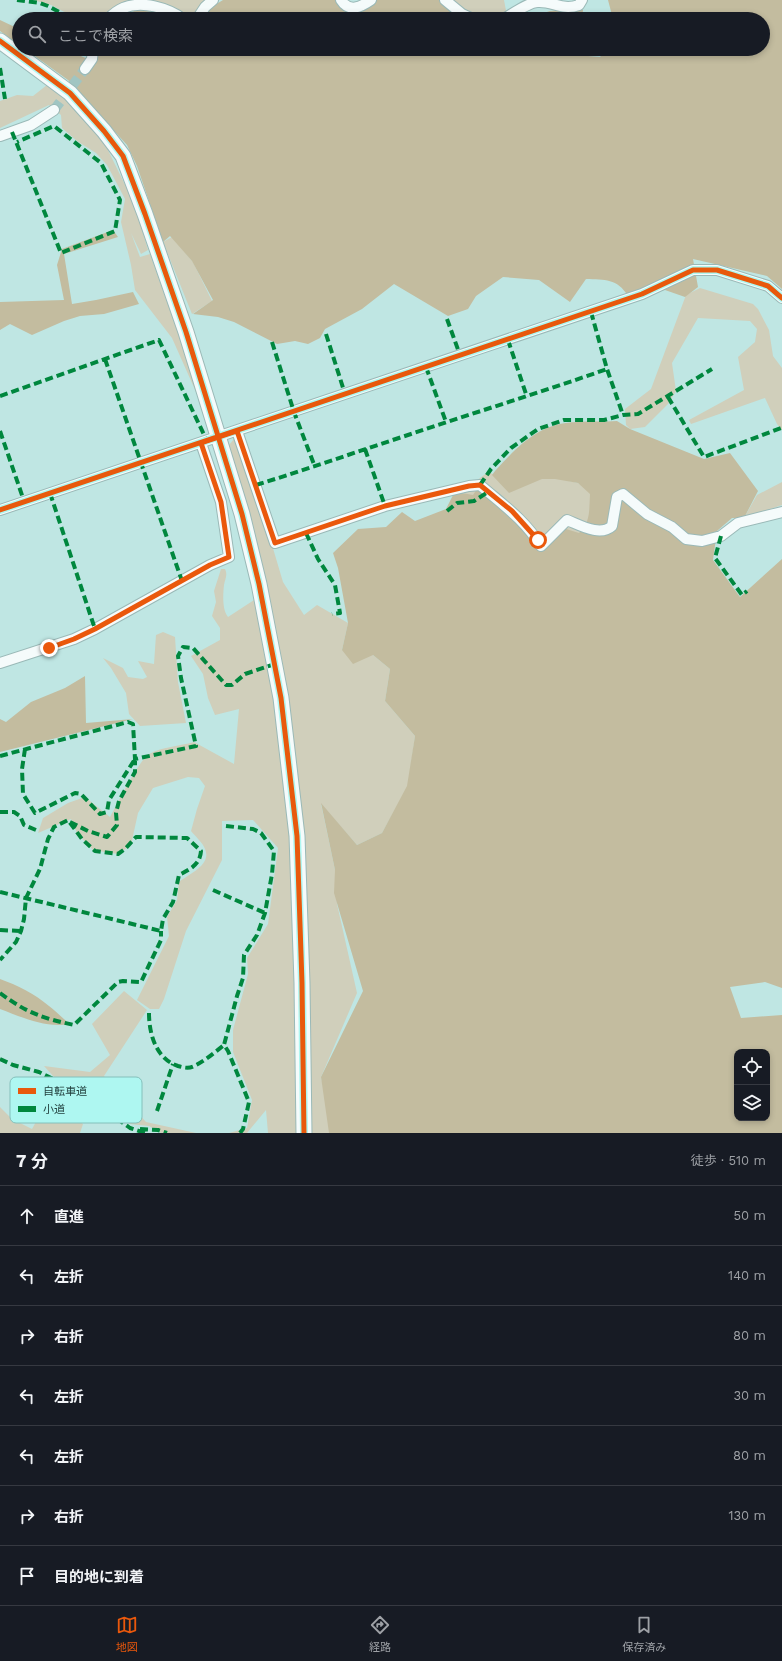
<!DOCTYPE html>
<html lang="ja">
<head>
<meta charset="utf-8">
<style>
	:root { --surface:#171b24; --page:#20242c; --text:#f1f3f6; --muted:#9ea1a6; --line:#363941; --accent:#ea580c }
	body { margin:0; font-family:"Work Sans","Noto Sans JP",sans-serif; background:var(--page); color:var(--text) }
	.controls { position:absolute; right:12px; bottom:12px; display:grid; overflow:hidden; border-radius:8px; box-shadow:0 2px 6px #0003 }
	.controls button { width:36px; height:36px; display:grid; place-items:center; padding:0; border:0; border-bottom:1px solid var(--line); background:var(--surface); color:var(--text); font:20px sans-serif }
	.stop { position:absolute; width:12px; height:12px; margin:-9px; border:3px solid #ea580c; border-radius:50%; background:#fff }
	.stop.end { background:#ea580c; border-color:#fff; box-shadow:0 1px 4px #0008 }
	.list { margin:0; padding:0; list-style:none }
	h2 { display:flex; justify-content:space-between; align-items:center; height:52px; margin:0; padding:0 16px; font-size:17px }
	h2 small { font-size:13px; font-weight:400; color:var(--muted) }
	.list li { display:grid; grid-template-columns:26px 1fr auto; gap:12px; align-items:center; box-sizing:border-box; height:60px; padding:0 16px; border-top:1px solid var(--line) }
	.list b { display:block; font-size:15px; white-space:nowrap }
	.list em { font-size:13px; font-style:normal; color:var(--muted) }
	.icon { flex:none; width:22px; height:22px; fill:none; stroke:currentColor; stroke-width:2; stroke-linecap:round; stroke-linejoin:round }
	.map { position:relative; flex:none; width:782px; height:1133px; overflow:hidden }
	.search { position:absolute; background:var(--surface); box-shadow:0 2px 6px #0003; left:12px; right:12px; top:12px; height:44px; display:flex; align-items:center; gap:10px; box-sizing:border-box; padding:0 14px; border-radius:22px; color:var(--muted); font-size:15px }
	.sheet { height:472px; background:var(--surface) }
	nav { display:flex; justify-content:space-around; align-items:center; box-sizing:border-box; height:56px; border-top:1px solid var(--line); background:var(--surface); font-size:11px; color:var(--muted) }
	nav a { display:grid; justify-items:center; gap:2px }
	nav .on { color:var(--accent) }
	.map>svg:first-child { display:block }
</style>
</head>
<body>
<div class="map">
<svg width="782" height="1133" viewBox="0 0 782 1133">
	<rect width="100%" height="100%" fill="#bfe6e3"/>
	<path fill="#d0cfbb" d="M33,0H211L193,19H186L153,3L104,19H78L51,5Z
		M448,0H504L507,16C482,26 468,13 448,0Z
		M47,85L69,101L104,142L135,205L148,250L141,254L131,233L140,257L150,254L212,428L172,338L135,290L131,265L121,222L125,199L107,165L96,153L77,141L62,128L61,115L49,105L0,128V101L17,95L33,96Z
		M172,237L193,262L212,301L192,314L163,242Z
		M700,288L753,304L758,309L769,330L773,356L782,368V430L777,424L765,398L691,424L689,420L744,390L738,357L755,342L757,329L750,321L698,318L672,363L676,391L668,404L645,427L630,429L626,425L625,409L651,389L686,295Z
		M234,439L243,457L272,545L283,582L304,615L317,605L348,623L342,650L373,655L390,669L385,701L415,736L408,786L382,833L357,845L321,804L335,870L337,904L357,993L321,1077L333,1133H268L266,1110L247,1133H229L247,1128L252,1100L233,1052V1030L248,974L247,958L268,924L278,848L253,820L222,821V860L186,931L164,999L159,1009H150L137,1000L169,936L167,917L177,900L179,882C189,874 212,865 205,849C203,843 195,836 191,831L197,809L205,786L199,778L188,777L153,788L138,813L131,845L118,854L93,850L77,833L71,819L38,833L43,818L68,803L85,797L110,817C117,805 139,760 149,754C161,747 180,746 194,742L234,764L239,709L215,715L208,698L203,674L191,656L220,640V628L212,616L216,602L214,591L221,569H225C228,575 225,579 224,585C223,594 222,610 228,617L265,593L229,445Z
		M488,472L500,477L556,478L578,483L592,493L590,526L584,533L537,551L469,498L464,493V490Z
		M782,482V505L744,518L757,495Z
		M163,632L175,637L178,682L186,723L140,726L129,714L126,693L111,668L103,658L123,668L128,677L143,679L147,677L138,661L154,664L156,635Z
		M124,991L147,1010L104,1076L146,1122L196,1133H161L149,1126L130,1124L54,1077L44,1066L90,1072L110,1055L92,1024Z
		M0,1107L12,1119L32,1129L43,1109L70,1114L83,1124L80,1133H0Z"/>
	<path fill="#c3bc9f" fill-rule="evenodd" d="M223,0H338L342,6L374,0H443L466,19H204L210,8Z
		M608,0H782V289L767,276L693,259L698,287L685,297L665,290L628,296C617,278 605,280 586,279L570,302L539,280L503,277L476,296L468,309L448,316L394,284L362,309L325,329L320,338L308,344L295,341L277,344L234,322L218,317L193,314L213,300L192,261L170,236L163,242L137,166L127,145L68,80L25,49H64L88,59L98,49H580L588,56L600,57L607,49H763V19H613Z
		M576,9L583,10L582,19H525L550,11Z
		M137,10L163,13L171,19H113Z
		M0,20L19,29V45L0,31Z
		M113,230L118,237L64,254L72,304L96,300L133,292L139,304L104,314L80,316L64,321L32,335L10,324L0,330V302L64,300L57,265L62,249Z
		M617,421L630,429L704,459L730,453L758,491L744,518H732L717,531L713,560L740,597L782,559V988L765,982L730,987L741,1018L782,1015V1133H329L321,1077L363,991L334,893L335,870L321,803L357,845L382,833L407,786L415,736L385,701L390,669L373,655L353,664L342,650L348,623L338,568L333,553L358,529L386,527L402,512L415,521L446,509L453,495L462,493L473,495L479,486L511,514L520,513L540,543L566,529L579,533C591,522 589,509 590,494L578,483L555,479H542L509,493L492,475L495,471C519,445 539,423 577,422C591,421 604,422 617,421ZM737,1052H767V1118H737Z
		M85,676L86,723L133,719L0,752V719L6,722L31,702L65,688Z
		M0,979C17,985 35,994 49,1006C57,1012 62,1018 70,1024C45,1028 24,1018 0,1009Z"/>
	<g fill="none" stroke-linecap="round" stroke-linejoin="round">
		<path stroke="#a0c5c2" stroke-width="10" stroke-dasharray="10 5" stroke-linecap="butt" d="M54,110L85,69"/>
		<defs>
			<path id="street" d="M341,0C349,13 361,7 371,0
				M445,0L462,14L473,19
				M108,19C112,15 118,10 123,8C142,0 168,8 183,19
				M197,19L205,7L213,0
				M504,19C512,14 529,2 538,2C553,1 562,11 579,5L582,0
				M85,69L92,59L93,49
				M0,136L31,125L54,110
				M237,431L275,543L385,506L469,486L480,485C503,505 524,519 541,546L567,520C580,525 600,537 612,526L617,497L623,494L647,514L672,527L686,539L702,541L721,536L738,523L782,512
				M0,510L642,294L693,270H717L768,286L782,298
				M0,663L74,639L95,629L210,565L229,557L221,502L201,443"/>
			<path id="secondary" d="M0,41L70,93L104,131L123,156L145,214L186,332L242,514L259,584L281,698L297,836L302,983L304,1133"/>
		</defs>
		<use href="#street" stroke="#9ab9b7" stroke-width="12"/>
		<use href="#secondary" stroke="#9ab9b7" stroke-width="17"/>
		<use href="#street" stroke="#f5fbfb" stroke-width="10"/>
		<use href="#secondary" stroke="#f5fbfb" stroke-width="15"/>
		<path stroke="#00873e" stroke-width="4" stroke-dasharray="8 4" stroke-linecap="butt" d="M17,0L40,3L48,6L72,19
			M0,68L5,99
			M12,132L61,253L115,231L120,200L101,163L54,126L17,142
			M591,312L607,369L623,415
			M447,319L460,355
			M326,334L345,394
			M508,340L527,397
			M272,342L294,412L315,467
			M105,359L182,581
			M426,367L446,422
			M0,396L159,340L207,441
			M668,397L704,457L781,428
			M0,431L24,501
			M365,449L385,506
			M256,485C308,469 359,451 411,434C476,412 542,392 607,369
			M480,485L491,469L511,448L538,429L564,420H604L623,415L638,414L712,369
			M50,493L95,629
			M447,511L457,503L474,501L488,492
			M306,533L318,559L335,585L340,613L332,614
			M721,536L715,558L742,595L747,591
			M25,749L22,769L23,794L35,813L75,793L81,794L100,814L107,812L109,800L135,759
			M0,756L128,722L133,724L135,759L196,746L181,678L178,656L183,647L193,648L226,685H232L245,674L275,664
			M0,812H14L20,816L24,825L36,830
			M70,822L88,831L107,837L117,825L116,813L119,801L135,772V759
			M226,826L253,829L261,833L274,851L272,874L265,913L257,935L244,955L243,978L237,996L224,1045L228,1051L249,1102L243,1129L240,1133
			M213,890L265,913
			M0,892C54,905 108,918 161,931L163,919L173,902L179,875C190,869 200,865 201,851L187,838L136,837L125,849L118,854L95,851L82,839L68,820L54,827L48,839L40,869L26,898L24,919L21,931L16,942L0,960
			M0,930L21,931
			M0,993C27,1013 42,1018 74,1025L118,982L123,981L141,982L161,940V931
			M149,1013C149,1034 156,1059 178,1066C185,1068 190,1069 196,1065C206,1060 215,1052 224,1045
			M0,1059L13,1065L39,1072L55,1080L90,1099L130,1128L145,1133
			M157,1111L173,1064
			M140,1129L158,1130L167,1133"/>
		<defs>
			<path id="cycleway" d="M0,41L70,93L104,131L123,156L145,214L186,332L242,514L259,584L281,698L297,836L302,983L304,1133
				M0,510L642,294L693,270H717L768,286L782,298"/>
		</defs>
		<use href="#cycleway" stroke="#aef7f1" stroke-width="8"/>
		<use href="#cycleway" stroke="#e8590c" stroke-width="5"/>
	</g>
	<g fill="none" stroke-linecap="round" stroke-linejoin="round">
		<path stroke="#ea580c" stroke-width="5" d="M49,648L74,639L95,629L210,565L229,557L221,502L201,443L237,431L275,543L385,506L469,486L480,485L512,511L538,540"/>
	</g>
	<rect x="10" y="1077" width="132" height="46" rx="6" fill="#aef7f1" stroke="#84c0bb" stroke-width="1"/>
	<rect x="18" y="1088" width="18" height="6" fill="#e8590c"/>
	<rect x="18" y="1106" width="18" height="6" fill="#00873e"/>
	<g font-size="11" fill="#22403e">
		<text x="43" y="1095">自転車道</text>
		<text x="43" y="1113">小道</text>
	</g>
</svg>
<div class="controls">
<button><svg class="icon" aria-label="locate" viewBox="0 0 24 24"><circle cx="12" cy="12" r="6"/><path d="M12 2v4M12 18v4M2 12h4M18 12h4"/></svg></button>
<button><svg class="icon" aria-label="layers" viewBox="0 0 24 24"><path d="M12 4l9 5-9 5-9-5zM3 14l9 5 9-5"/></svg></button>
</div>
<div class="stop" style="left:538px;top:540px"></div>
<div class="stop end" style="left:49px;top:648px"></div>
<div class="search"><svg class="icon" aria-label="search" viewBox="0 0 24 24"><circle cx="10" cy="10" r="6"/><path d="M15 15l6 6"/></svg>ここで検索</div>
</div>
<section class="sheet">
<h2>7 分<small>徒歩 · 510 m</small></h2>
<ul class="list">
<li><svg class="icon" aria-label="ahead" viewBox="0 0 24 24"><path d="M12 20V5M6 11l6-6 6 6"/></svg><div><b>直進</b></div><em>50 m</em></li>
<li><svg class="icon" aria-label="left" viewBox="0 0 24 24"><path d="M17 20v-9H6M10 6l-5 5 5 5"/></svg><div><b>左折</b></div><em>140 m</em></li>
<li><svg class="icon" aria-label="right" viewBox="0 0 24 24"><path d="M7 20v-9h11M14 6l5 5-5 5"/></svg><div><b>右折</b></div><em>80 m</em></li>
<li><svg class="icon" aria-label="left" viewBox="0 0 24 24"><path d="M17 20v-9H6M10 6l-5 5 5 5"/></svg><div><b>左折</b></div><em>30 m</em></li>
<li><svg class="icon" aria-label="left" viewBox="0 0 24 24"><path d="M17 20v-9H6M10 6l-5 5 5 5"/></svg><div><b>左折</b></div><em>80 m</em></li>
<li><svg class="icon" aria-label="right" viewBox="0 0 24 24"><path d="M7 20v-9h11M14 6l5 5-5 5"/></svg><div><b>右折</b></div><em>130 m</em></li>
<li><svg class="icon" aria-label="arrive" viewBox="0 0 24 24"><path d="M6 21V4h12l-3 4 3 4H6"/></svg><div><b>目的地に到着</b></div></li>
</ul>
</section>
<nav>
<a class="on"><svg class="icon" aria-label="map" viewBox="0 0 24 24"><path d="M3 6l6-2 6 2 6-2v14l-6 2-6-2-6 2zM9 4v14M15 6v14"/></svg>地図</a>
<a><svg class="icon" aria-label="directions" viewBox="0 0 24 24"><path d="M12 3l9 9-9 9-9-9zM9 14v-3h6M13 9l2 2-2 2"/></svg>経路</a>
<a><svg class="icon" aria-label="saved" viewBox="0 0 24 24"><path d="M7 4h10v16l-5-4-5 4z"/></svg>保存済み</a>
</nav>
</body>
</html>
